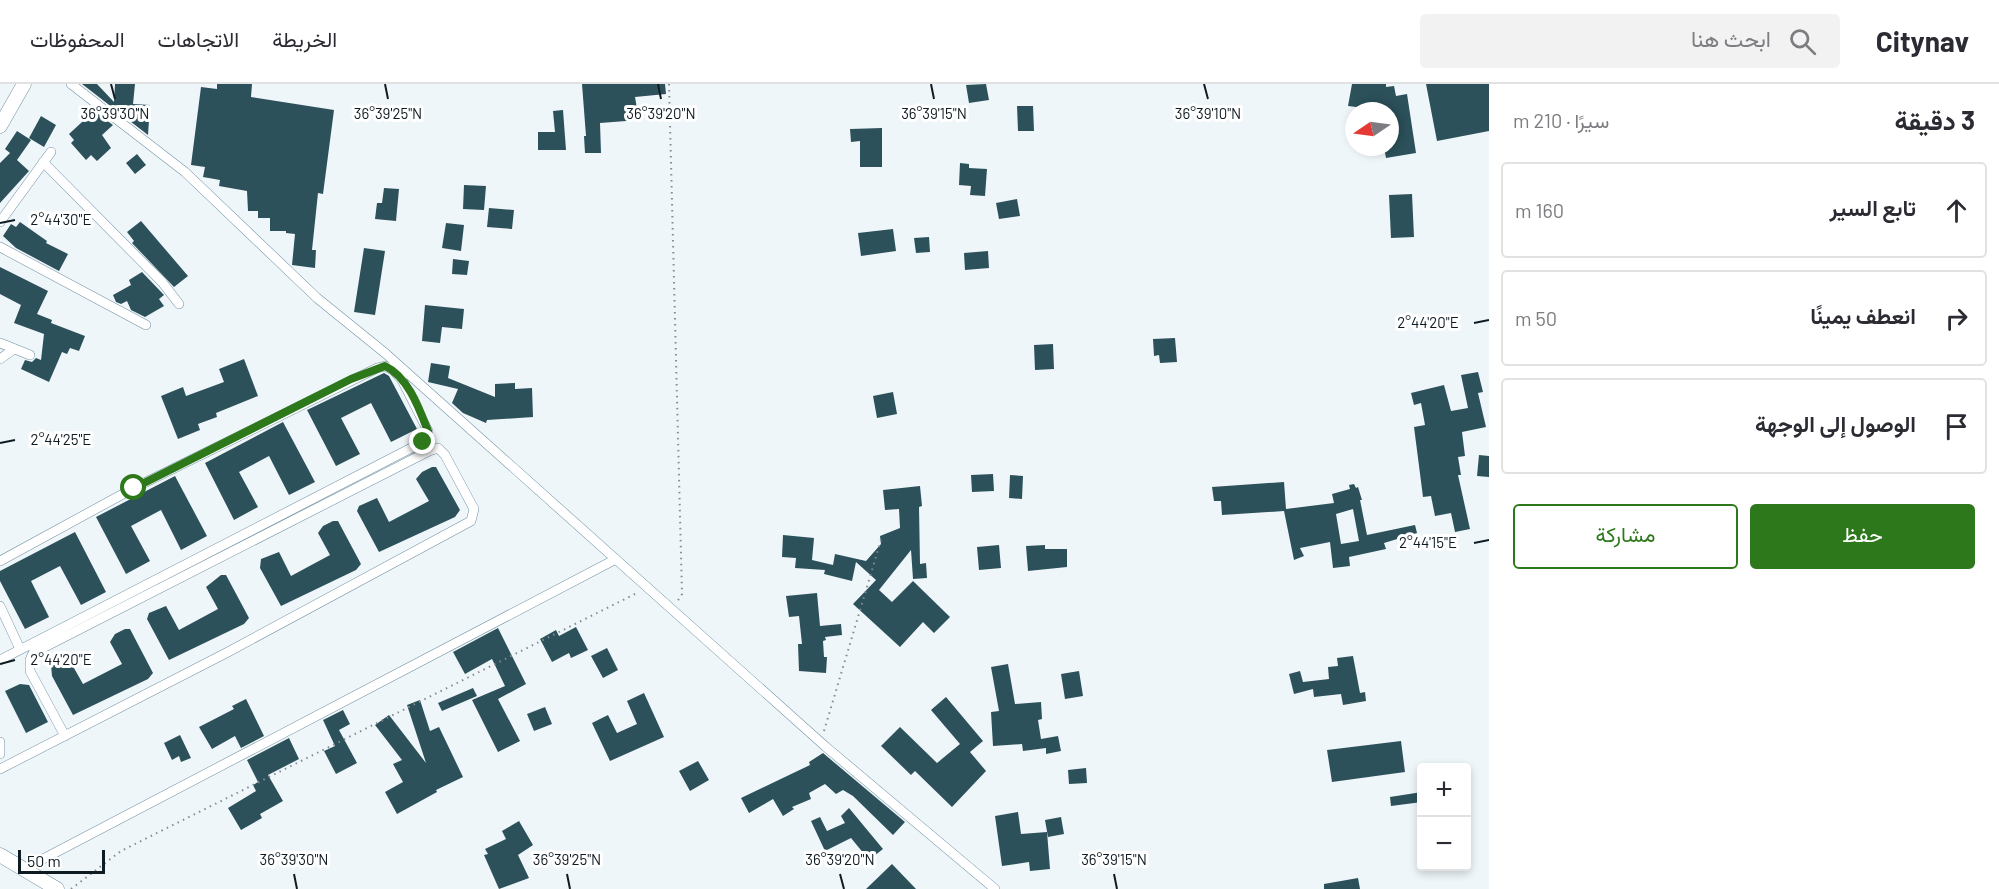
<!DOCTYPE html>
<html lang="ar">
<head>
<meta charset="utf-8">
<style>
	:root { --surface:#fff; --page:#f2f2f3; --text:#2b2b33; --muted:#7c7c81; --line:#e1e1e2; --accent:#2e781c }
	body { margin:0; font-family:Barlow,Vazirmatn,sans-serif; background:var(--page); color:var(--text); direction:rtl }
	.controls { position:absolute; right:18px; bottom:18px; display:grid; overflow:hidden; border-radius:6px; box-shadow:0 3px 9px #0003 }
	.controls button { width:54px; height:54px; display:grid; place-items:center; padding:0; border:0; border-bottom:2px solid var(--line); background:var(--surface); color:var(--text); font:30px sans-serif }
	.compass { position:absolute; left:1345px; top:18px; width:54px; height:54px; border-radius:50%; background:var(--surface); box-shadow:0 3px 9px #0003; rotate:257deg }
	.scale { position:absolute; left:18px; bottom:15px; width:87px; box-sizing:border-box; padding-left:6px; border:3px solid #0f1b23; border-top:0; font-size:16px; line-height:21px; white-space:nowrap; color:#0f1b23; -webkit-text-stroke:4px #fff; paint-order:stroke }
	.stop { position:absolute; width:18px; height:18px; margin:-14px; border:4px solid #2e781c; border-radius:50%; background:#fff }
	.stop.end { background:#2e781c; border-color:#fff; box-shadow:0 2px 6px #0008 }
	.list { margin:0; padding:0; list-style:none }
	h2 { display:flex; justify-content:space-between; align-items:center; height:78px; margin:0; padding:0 24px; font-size:26px }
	h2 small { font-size:20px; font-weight:400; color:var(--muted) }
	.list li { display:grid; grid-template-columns:39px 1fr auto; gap:18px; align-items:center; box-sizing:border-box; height:96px; margin:0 12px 12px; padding:0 12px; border:2px solid var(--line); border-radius:6px }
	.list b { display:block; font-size:22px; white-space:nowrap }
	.list em { font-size:20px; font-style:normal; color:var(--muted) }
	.actions { display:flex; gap:12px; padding:18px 24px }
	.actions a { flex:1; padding:14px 0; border:2px solid var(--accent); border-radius:6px; text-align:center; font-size:21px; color:var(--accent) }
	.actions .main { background:var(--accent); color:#fff }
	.icon { flex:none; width:33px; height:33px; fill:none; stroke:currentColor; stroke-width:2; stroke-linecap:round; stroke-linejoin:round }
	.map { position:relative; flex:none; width:1489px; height:805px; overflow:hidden; direction:ltr }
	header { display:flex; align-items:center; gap:36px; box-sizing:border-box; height:84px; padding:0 30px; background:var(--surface); border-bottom:2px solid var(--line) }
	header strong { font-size:28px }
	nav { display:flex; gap:33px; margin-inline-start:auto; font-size:21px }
	.search { width:420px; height:54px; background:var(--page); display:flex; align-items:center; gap:15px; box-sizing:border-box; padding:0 21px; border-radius:6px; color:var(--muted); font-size:22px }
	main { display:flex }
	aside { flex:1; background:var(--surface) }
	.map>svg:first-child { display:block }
</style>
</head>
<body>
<header>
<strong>Citynav</strong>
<div class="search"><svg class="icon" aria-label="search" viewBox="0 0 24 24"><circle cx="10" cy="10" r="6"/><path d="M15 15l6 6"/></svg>ابحث هنا</div>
<nav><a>الخريطة</a><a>الاتجاهات</a><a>المحفوظات</a></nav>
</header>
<main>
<aside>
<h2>3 دقيقة<small>سيرًا · 210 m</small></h2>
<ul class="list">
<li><svg class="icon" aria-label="ahead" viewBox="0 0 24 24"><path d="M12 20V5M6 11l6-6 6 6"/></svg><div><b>تابع السير</b></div><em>160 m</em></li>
<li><svg class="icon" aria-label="right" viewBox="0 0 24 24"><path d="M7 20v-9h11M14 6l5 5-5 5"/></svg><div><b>انعطف يمينًا</b></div><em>50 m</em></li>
<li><svg class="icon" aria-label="arrive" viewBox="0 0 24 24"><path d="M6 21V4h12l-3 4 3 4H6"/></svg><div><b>الوصول إلى الوجهة</b></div></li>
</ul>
<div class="actions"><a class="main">حفظ</a><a>مشاركة</a></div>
</aside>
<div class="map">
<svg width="1489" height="805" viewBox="0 0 1489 805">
	<rect width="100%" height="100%" fill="#eff6fa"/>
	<path fill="#2c515b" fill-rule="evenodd" d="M82,0H97L114,18L115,0H135L133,20L150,21L148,51Z
		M217,0H252L251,13L334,26L323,110L318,109L312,166H316L315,184L292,181L295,150L286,149V147H270V134H258V127H248L247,107L219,102L220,96L203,93L205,83L191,81L201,3L217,5Z
		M582,0H665L666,10L635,13L639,36L600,39L601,69H585L584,52H586Z
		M986,0L989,16L969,19L966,1Z
		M1352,0H1386V3L1394,2L1396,12L1407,10L1416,69L1386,74L1384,63H1390V27L1348,22Z
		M1426,0H1489V47L1437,57Z
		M1017,22H1033L1034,47H1018Z
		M563,26L566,66H538V48H555L553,27Z
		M94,27L113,41L102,51L111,64L97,77L91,71L86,76L71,59L74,56L69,50Z
		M41,32L56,41L44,63L29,54Z
		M882,44V83H860V57L851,58L850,45Z
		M17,47L31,56L17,76L29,87L0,119V79L10,69L5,65Z
		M137,70L146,81L135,90L126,79Z
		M960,79L969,80V84L987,85L985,112L970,111L971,102L959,101Z
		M464,101L486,102L484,126L463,125Z
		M384,104L399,105L396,137L375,135L377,119H382Z
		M1412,110L1414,153L1391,154L1389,111Z
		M1017,115L1020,132L999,135L996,119Z
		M489,124L514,126L512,145L487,143Z
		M141,137L188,192L174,203L132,159L134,157L127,148Z
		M20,138L47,157L46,159L68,170L59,187L16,164L3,152L11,140L16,143Z
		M446,139L464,141L461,167L442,164Z
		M893,145L896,167L861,172L858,149Z
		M929,153L930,168L916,169L914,154Z
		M364,164L385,167L375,231L354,228Z
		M988,167L989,184L965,186L964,169Z
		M453,175L469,177L467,191L452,190Z
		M0,183L48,207L37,230L52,236L51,239L85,252L79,267L70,264L67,270L62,268L49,298L21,285L25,276L32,278L36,274L41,276L44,250L14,239L21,221L0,210Z
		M142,188L164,211L159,215L164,222L145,233L131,226L127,217L121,220L116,218L113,211L131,201L129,196Z
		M425,221L464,225L462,245L442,243L440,259L422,257Z
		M1175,254L1177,278L1160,279L1159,271L1154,272L1153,255Z
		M1053,260L1054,285L1035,286L1034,261Z
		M244,275L258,312L216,329L217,333L198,340L200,346L178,355L161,312L183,303L186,312L224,298L219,285Z
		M431,279L450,282L448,294L495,313V300L515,299V305L532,304L533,333L487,336L486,339L463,329L452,319L458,305L428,298Z
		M1478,288L1483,308L1478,309L1486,343L1462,348L1465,372L1458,373L1461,391H1458L1470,445L1455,448L1451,429L1435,432L1431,412L1423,413L1414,343L1425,341L1421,319L1414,321L1411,309L1444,301L1451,327L1468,324L1461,291Z
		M384,289L389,292L417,345L391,358L371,319L341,334L360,370L336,382L307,326Z
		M893,308L897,330L877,334L873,312Z
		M283,338L315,398L289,411L269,372L239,388L258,423L234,436L205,379Z
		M1479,371L1489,372V393L1477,392Z
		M432,383H436L460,426L455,433L379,468L357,427L359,422L377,414L389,438L429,417L416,395L422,388Z
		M993,390L994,407L972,408L971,391Z
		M1010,391L1023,392L1022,415L1009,414Z
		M175,392L207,452L181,466L161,426L131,442L150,477L126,490L96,433Z
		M1284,398L1286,425L1334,419L1332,410L1350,405L1349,401L1354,400L1356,404L1358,403L1362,416H1360L1367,451L1415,441L1417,449L1384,459L1386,465L1349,473L1350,482L1333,484L1330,458L1300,464L1304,472L1294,476L1284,427L1222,431L1221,417H1214L1212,403ZM1353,425L1359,457L1341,460L1336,430Z
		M920,402L922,422L919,423L920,480L926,479L927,494L913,495L911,466L879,506L892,518L913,497L950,533L934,549L923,538L900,563L853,520L876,496L856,478L852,497L824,490L825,486L795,484L796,474L782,473L783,451L814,454L812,476L833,481L835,470L866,477L881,460L880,452L900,444L899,425L885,426L883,406Z
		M333,437H338L361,480L356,486L281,522L260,484L261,475L279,468L291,492L330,471L318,449L323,442Z
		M75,448L106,508L81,521L60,482L31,497L49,533L25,545L0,497V487Z
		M999,461L1001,484L979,486L977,463Z
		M1045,461V465H1067V483L1028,487L1026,462Z
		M221,491H226L249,534L244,540L169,576L147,535L149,529L166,522L179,546L218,525L206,503Z
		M817,509L820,542L841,540L842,551L825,553L826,556L823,557L824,573H827L826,589L799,587L798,560H802L799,532L789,533L786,512Z
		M576,543L588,566L571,574L569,569L552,578L540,555L556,546L559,552Z
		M498,544L526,600L498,615L520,657L498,668L472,616L505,602L492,575L465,590L453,568Z
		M125,545H130L153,589L148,595L73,631L52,592L51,581L70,577L83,600L122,580L110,558L115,550Z
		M607,564L618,586L603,594L591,572Z
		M1353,572L1360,609L1365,608L1366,617L1343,621L1341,610L1314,613L1313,605L1294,610L1289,590L1300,587L1303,598L1329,595L1328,583L1338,582L1337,574Z
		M1008,580L1015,620L1041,618L1042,635L1038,636L1041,655L1058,652L1061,667L1046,670V664L1023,667L1022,660L993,662L991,628L999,627L991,583Z
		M1079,587L1083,612L1065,615L1061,590Z
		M20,600L29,601L48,638L26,649L5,607Z
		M473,604L477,612L442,627L438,619Z
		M644,609L664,653L610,677L592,639L608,631L617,649L637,640L627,617Z
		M946,613L983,657L970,668L986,687L952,723L915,687L911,691L881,662L900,643L937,679L960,660L931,626Z
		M246,615L264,652L241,664L235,652L212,665L199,643L234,625L232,622Z
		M420,616L430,647L439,643L463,693L436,706L437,708L397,730L385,708L403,698L393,680L402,676L375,641L389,631L426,679L407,621Z
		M545,623L552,640L534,647L527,630Z
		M343,626L350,640L339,646L357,679L336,690L324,667L335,662L323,636Z
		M180,651L191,674L181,678L179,672L172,676L164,659Z
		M289,654L299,675L268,691L283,717L260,730L262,734L241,746L228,724L256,707L253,701L258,698L247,676Z
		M1401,657L1405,688L1332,698L1327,666Z
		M823,669L905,738L893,751L853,712L843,706L836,710L825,700L809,709L811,715L792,723L794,725L783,732L773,715L749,729L741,714L810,681L809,678Z
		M698,677L709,696L690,707L679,687Z
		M1086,684L1087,699L1069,700L1068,686Z
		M1422,708V718L1391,722L1390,713Z
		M849,724L883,765L869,776L851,754L825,767L811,737L820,733L827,747L845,739L841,732Z
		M1018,728L1021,750L1047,748L1050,785L1030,787L1029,778L1002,782L995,732Z
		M1061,733L1064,750L1048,753L1045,736Z
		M519,737L533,761L518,771L529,794L499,805L484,771L488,770L485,765L506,755L502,747Z
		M892,780L916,805H866Z
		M1358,794L1360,805H1324V800Z"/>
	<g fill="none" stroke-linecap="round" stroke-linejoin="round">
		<defs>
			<path id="street" d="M71,0L185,88L317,214L385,269L826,663L995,805
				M43,78L162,198L179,220
				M0,138L51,68
				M0,163L146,241
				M0,259L30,271
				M0,275L14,265
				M0,477L134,404L377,284L385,282L394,287L402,296L428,347L423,358L0,576
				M0,522L20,565
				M0,658V670
				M0,685L228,568L471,437L474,425L445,371L438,364L429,367L33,569L30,576V587L65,652
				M24,785L616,475"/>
			<path id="secondary" d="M0,42L24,0
				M0,771L57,805"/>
		</defs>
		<use href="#street" stroke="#7191a4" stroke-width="10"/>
		<use href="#secondary" stroke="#7191a4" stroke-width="15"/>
		<path stroke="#838c92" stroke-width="2" stroke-dasharray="1.5 4.5" stroke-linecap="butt" d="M669,0L682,510L677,518
			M824,647L881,456
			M71,805L121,767L639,508"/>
		<use href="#street" stroke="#fff" stroke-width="9"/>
		<use href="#secondary" stroke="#fff" stroke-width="14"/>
	</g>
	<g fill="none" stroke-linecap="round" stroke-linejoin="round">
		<path stroke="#2e781c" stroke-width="8" d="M134,404L351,295L385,282C408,293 419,324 428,347L423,358"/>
	</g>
	<path fill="none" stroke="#0f1b23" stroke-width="2" d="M111,0L115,15M385,0L388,15M658,0L661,15M931,0L934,15M1204,0L1208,15M0,139L15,136M1474,239L1489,236M0,359L15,356M1474,459L1489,456M0,580L15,576M294,790L297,805M567,790L570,805M840,790L844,805M1114,790L1117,805"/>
	<g font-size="15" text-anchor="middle" fill="#0f1b23" stroke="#fff" stroke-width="6" stroke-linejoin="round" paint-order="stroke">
		<text x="115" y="35">36°39'30"N</text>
		<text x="388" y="35">36°39'25"N</text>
		<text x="661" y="35">36°39'20"N</text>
		<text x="934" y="35">36°39'15"N</text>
		<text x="1208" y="35">36°39'10"N</text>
		<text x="61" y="141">2°44'30"E</text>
		<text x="1428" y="244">2°44'20"E</text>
		<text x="61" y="361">2°44'25"E</text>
		<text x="1428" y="464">2°44'15"E</text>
		<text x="61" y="581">2°44'20"E</text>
		<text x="294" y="781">36°39'30"N</text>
		<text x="567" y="781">36°39'25"N</text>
		<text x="840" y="781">36°39'20"N</text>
		<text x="1114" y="781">36°39'15"N</text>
	</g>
</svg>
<div class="controls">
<button>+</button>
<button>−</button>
</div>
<svg class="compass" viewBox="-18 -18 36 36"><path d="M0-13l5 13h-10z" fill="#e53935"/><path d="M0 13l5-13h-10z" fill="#7c7c81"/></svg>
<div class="scale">50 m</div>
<div class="stop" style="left:134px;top:404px"></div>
<div class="stop end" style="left:423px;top:358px"></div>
</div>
</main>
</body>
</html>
